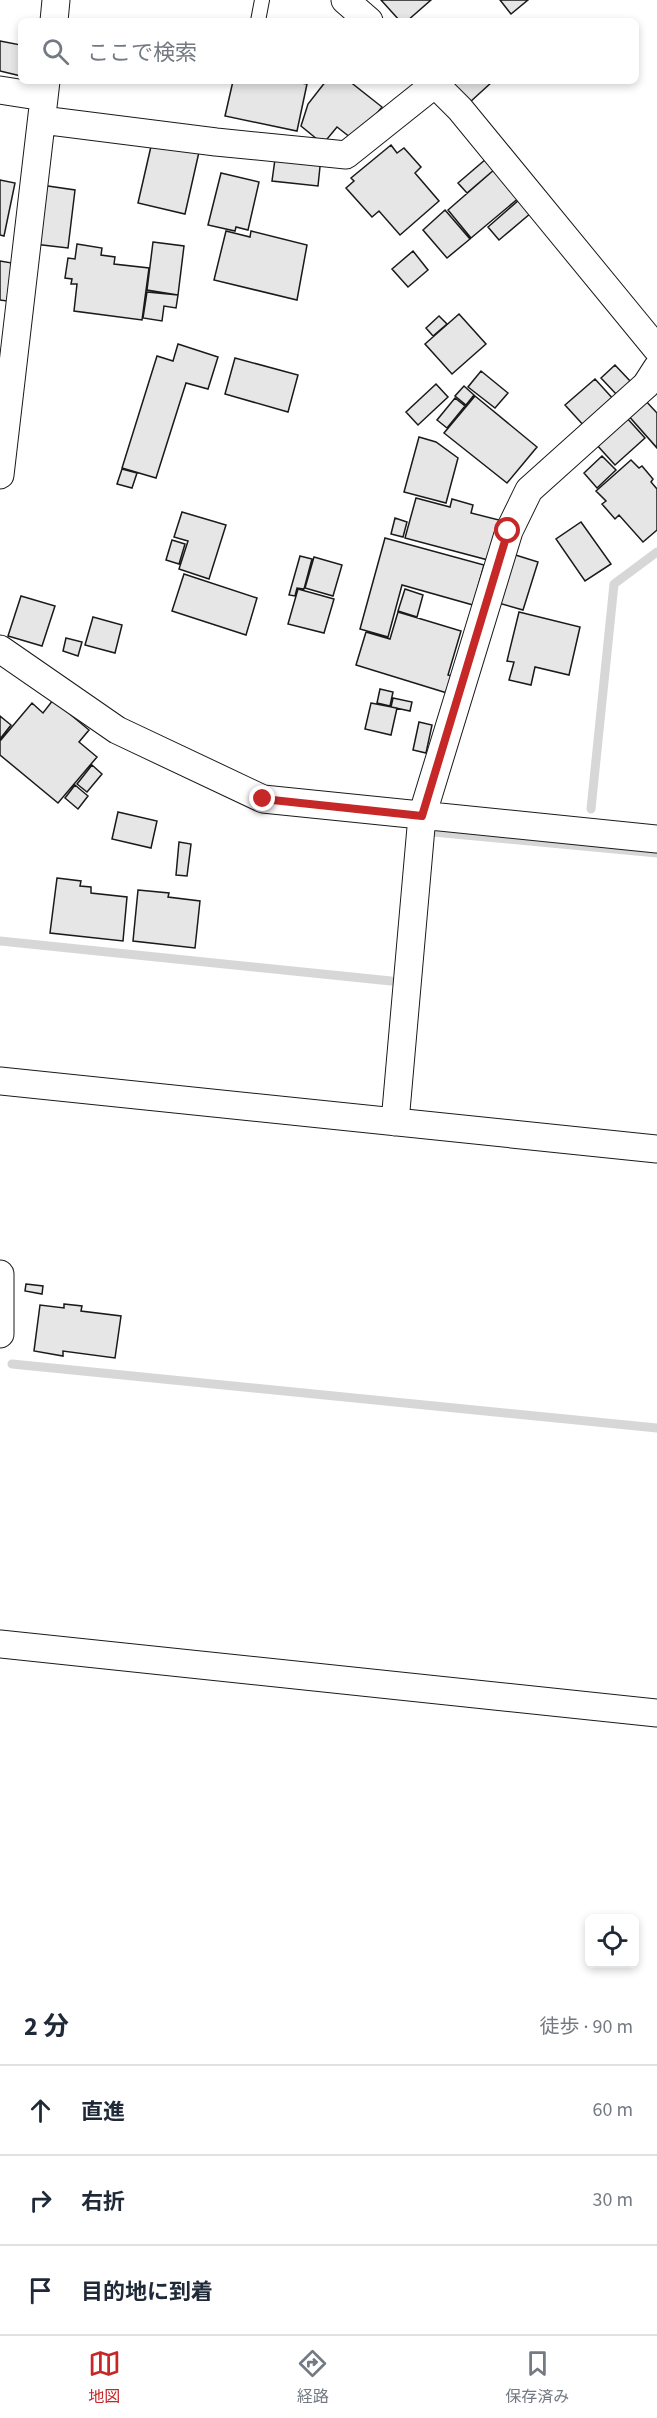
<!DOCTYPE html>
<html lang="ja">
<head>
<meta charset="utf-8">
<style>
	:root { --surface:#fff; --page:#f2f2f3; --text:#1f2937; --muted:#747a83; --line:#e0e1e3; --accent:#c62828 }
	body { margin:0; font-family:"Source Sans 3","Noto Sans JP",sans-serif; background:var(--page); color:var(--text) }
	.controls { position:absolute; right:18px; bottom:18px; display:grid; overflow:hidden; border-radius:9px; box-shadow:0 3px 9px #0003 }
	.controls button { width:54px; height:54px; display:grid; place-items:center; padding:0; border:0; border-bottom:2px solid var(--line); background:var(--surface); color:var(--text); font:30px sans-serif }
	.stop { position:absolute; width:18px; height:18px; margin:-14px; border:4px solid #c62828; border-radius:50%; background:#fff }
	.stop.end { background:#c62828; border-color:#fff; box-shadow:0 2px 6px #0008 }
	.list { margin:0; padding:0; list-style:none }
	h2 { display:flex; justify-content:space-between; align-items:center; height:78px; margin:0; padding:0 24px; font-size:26px }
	h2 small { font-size:20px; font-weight:400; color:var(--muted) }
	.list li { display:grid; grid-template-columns:39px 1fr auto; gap:18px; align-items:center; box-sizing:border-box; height:90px; padding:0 24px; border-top:2px solid var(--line) }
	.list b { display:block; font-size:22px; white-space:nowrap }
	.list em { font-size:20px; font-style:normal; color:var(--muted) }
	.icon { flex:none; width:33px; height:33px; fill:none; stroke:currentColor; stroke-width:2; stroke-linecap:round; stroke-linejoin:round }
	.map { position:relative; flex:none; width:657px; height:1986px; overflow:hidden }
	.search { position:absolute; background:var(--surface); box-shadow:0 3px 9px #0003; left:18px; right:18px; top:18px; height:66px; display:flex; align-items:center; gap:15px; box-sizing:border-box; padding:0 21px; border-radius:9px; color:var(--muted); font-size:22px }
	.sheet { height:348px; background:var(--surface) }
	nav { display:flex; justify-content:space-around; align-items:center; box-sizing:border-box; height:84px; border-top:2px solid var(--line); background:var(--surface); font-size:16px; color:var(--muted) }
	nav a { display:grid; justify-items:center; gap:3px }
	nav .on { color:var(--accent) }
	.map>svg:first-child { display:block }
</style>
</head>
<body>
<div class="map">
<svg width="657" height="1986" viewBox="0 0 657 1986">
	<rect width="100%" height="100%" fill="#fff"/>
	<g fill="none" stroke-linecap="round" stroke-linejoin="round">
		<path stroke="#d7d7d7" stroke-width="9" d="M591,809L614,584L657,552
			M433,832L657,853
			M0,941L391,981
			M12,1364L657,1428"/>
	</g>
	<path fill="#e6e6e6" stroke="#1a1a1a" stroke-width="1.5" d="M381,0H431L407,21H400Z
		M500,0H528L511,14Z
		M0,41L21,45V76L0,71Z
		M233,81H289L307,84L297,131L225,116Z
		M326,81H349L382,107L355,141L337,127L323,144L301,126L308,104Z
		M449,81H493L469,103Z
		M152,142L199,152L185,214L138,203Z
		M391,145L397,153L404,148L421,167L415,173L439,201L400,235L379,211L372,217L346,188L354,181L351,178Z
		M276,152L321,157L318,186L272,181Z
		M486,159L495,169L467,193L458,183Z
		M495,169L520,197L471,238L448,210Z
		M221,173L259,182L248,230L236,227L235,231L208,225Z
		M0,180L15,183L4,236L0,235Z
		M41,185L75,190L68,248L34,244Z
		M519,200L531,213L499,240L488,227Z
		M445,210L470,239L447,258L423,230Z
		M226,231L250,237L251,231L307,245L297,300L214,280Z
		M153,242L184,246L178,295L147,290Z
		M77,244L102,248L101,255L115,257L114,264L149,268L142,320L74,311L77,284H71L72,279L65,278L68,258L75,259Z
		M413,251L428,270L408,287L392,269Z
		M0,261L12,263L7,301L0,300Z
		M147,292L178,295L176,308L164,306L162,321L143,318Z
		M459,314L486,344L452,374L425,344Z
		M439,316L447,324L433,336L426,328Z
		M178,344L218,357L208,389L186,383L156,478L122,468L157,356L173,361Z
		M235,358L298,375L288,412L225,394Z
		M615,365L631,382L617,395L601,378Z
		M481,371L508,393L495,408L468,387Z
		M595,379L615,401L586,428L565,405Z
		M436,384L448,397L418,425L406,412Z
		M464,386L474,395L466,405L455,396Z
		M475,396L537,447L507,483L444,433Z
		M455,398L465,406L447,428L437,420Z
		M644,399L657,413V448L627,414Z
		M626,417L645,438L615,465L596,444Z
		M419,437L436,442L458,458L446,503L404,492Z
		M602,456L616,470L597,488L584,473Z
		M631,460L639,468L642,466L653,479L651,482L657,489V530L643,542L619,515L615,519L602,504L606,501L596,491Z
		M122,469L137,473L132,488L117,484Z
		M416,498L450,507L452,499L473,505L471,513L499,520L488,560L405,538Z
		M182,512L226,525L209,579L179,569L188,541L174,537Z
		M395,518L407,522L403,537L391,534Z
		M581,522L611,564L585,581L556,539Z
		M385,538L484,565L473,605L402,585L388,637L360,629Z
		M172,540L185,544L179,564L166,560Z
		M509,553L538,562L523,610L495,602Z
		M300,556L312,559L304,589L297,588L295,596L289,595Z
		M314,557L342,565L333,596L305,588Z
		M184,574L257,598L246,635L172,611Z
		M298,589L334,599L324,633L288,624Z
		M405,589L423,595L417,617L398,611Z
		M21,596L55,606L42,646L8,636Z
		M398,612L461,631L448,675L452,676L447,693L356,665L366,632L390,639Z
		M519,612L580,627L569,675L535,667L531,685L509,680L514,662L507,661Z
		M93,617L122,625L115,653L85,645Z
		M66,638L82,642L78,656L63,651Z
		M380,689L393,692L390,706L377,703Z
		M393,698L412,702L410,711L391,707Z
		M53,700L89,730L79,742L97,757L58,803L0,755V741L32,703L43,713Z
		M371,703L397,708L391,735L365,729Z
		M0,716L11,725L0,739Z
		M419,722L432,725L426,753L413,750Z
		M92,765L102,774L87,792L77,784Z
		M75,785L88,796L78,809L65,798Z
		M118,812L157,821L151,848L112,839Z
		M179,842L191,844L187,876L176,875Z
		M57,878L81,881L80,886L91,887V893L127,897L123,941L50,933Z
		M138,890L169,893L168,897L200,901L195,948L133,941Z
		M26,1284L43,1286L42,1294L25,1291Z
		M64,1304L82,1306L81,1311L121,1316L115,1358L63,1351V1356L34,1351L40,1305L64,1308Z"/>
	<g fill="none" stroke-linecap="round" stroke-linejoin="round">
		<defs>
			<path id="lane" d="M258,21L262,0"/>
			<path id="street" d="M345,0L369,21
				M54,21L56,0
				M432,81L460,109L657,349
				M0,90L44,97
				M42,120L216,142L346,155L435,84
				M0,475L46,81
				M0,649L117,730L263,799L657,839
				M0,1081L657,1149
				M395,1122L422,816L509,531L529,490L646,385L657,368
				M0,1274V1334
				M0,1644L657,1713"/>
		</defs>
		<use href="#lane" stroke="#1a1a1a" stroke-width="16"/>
		<use href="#street" stroke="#1a1a1a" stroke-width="29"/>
		<use href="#lane" stroke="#fff" stroke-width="14"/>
		<use href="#street" stroke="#fff" stroke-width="27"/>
	</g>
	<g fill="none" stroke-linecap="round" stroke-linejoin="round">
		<path stroke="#c62828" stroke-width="8" d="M263,799L422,816L508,531"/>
	</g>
</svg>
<div class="controls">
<button><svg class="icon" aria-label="locate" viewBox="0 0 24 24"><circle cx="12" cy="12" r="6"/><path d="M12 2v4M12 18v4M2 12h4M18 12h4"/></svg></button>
</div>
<div class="stop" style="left:508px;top:531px"></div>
<div class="stop end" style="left:263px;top:799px"></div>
<div class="search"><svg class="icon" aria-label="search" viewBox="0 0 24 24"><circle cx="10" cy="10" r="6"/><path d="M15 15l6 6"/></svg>ここで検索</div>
</div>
<section class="sheet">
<h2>2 分<small>徒歩 · 90 m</small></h2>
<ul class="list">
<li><svg class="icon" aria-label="ahead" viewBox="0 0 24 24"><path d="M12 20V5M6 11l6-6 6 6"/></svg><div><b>直進</b></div><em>60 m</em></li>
<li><svg class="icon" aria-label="right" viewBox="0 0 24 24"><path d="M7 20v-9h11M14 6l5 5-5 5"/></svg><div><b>右折</b></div><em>30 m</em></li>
<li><svg class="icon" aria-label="arrive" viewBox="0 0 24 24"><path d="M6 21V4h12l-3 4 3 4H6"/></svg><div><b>目的地に到着</b></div></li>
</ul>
</section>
<nav>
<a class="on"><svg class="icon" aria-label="map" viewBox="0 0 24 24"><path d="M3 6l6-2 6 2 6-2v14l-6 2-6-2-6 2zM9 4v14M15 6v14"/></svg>地図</a>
<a><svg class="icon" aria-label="directions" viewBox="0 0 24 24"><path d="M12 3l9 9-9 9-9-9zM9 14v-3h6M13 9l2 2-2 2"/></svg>経路</a>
<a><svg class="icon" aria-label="saved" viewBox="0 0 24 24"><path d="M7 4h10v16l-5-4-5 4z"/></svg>保存済み</a>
</nav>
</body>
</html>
